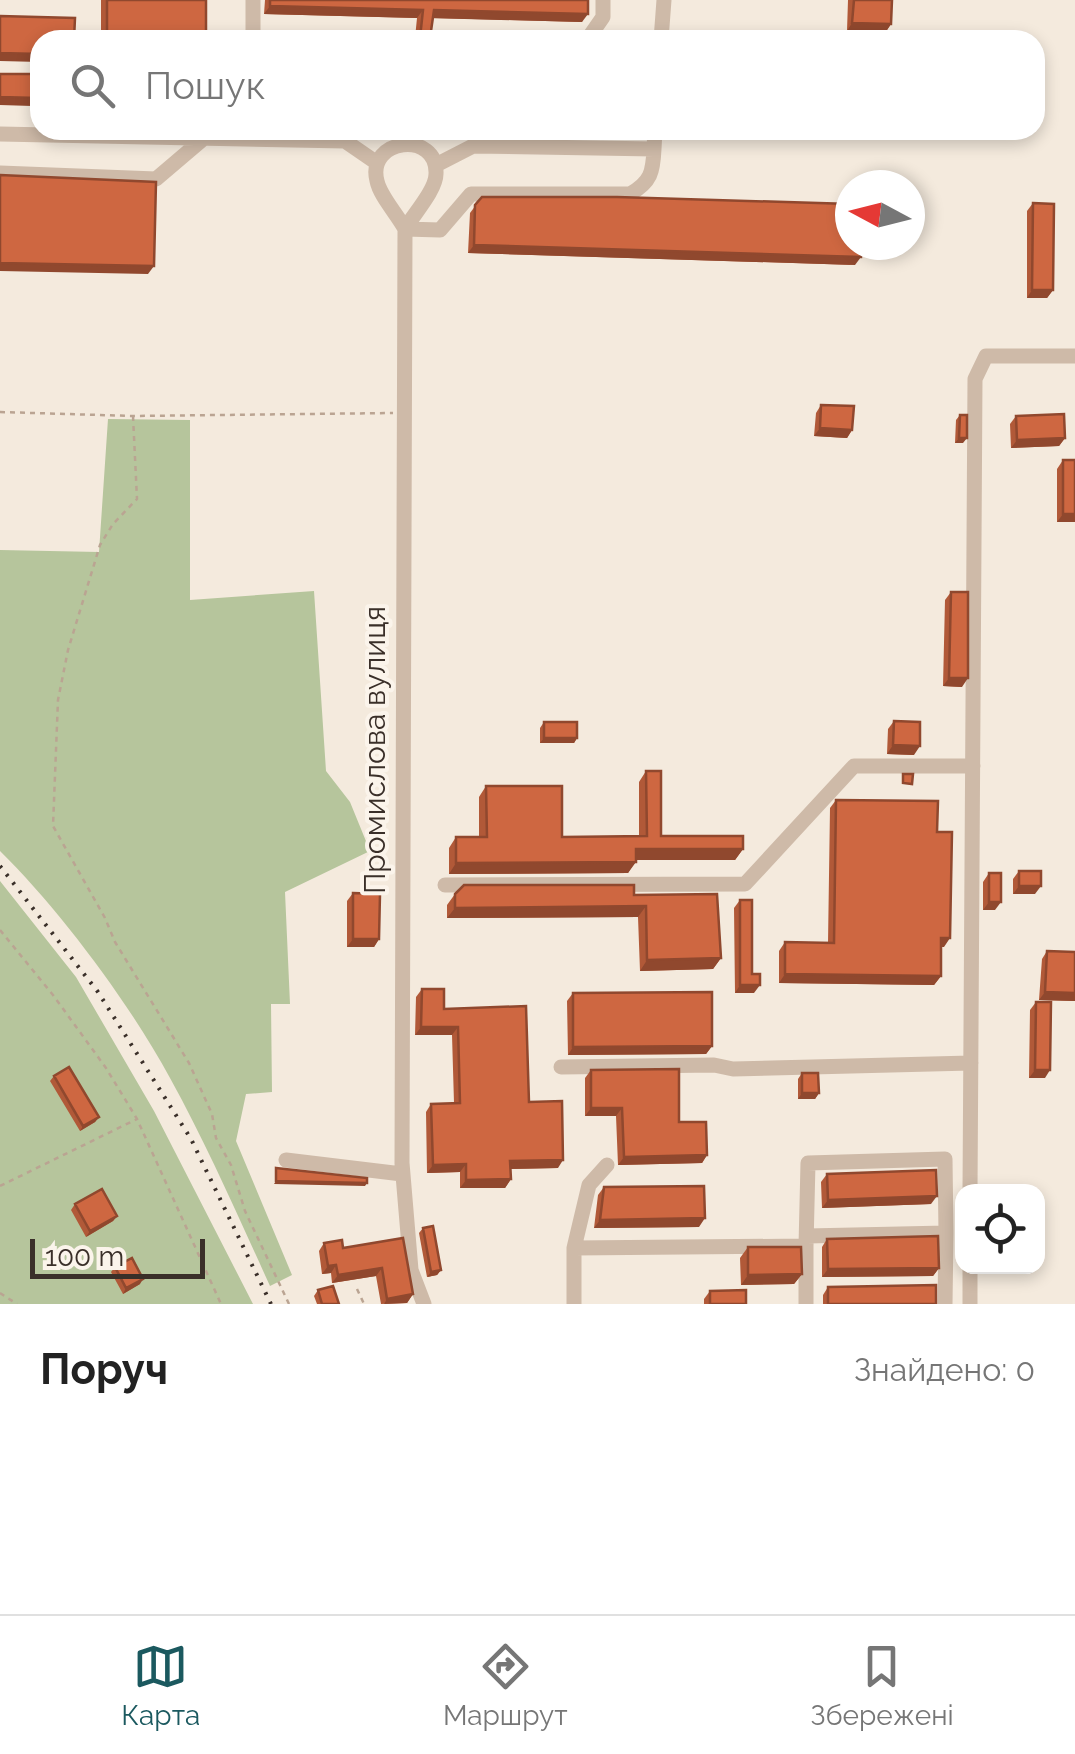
<!DOCTYPE html>
<html lang="uk">
<head>
<meta charset="utf-8">
<style>
	:root { --surface:#fff; --page:#f6f6f6; --text:#222; --muted:#767676; --line:#e0e0e0; --accent:#1b595f }
	body { margin:0; font-family:Raleway,sans-serif; background:var(--page); color:var(--text) }
	.controls { position:absolute; right:30px; bottom:30px; display:grid; overflow:hidden; border-radius:20px; box-shadow:0 5px 15px #0003 }
	.controls button { width:90px; height:90px; display:grid; place-items:center; padding:0; border:0; border-bottom:2px solid var(--line); background:var(--surface); color:var(--text); font:50px sans-serif }
	.compass { position:absolute; left:835px; top:170px; width:90px; height:90px; border-radius:50%; background:var(--surface); box-shadow:0 5px 15px #0003; rotate:277deg }
	.scale { position:absolute; left:30px; bottom:25px; width:175px; box-sizing:border-box; padding-left:10px; border:5px solid #3a2f29; border-top:0; font-size:28px; line-height:35px; white-space:nowrap; color:#3a2f29; -webkit-text-stroke:8px #fbf4eb; paint-order:stroke }
	.list { margin:0; padding:0; list-style:none }
	h2 { display:flex; justify-content:space-between; align-items:center; height:130px; margin:0; padding:0 40px; font-size:42px }
	h2 small { font-size:32px; font-weight:400; color:var(--muted) }
	.icon { flex:none; width:55px; height:55px; fill:none; stroke:currentColor; stroke-width:2; stroke-linecap:round; stroke-linejoin:round }
	.map { position:relative; flex:none; width:1075px; height:1304px; overflow:hidden }
	.search { position:absolute; background:var(--surface); box-shadow:0 5px 15px #0003; left:30px; right:30px; top:30px; height:110px; display:flex; align-items:center; gap:25px; box-sizing:border-box; padding:0 35px; border-radius:30px; color:var(--muted); font-size:38px }
	.sheet { height:310px; background:var(--surface) }
	nav { display:flex; justify-content:space-around; align-items:center; box-sizing:border-box; height:140px; border-top:2px solid var(--line); background:var(--surface); font-size:28px; color:var(--muted) }
	nav a { display:grid; justify-items:center; gap:5px }
	nav .on { color:var(--accent) }
	.map>svg:first-child { display:block }
</style>
</head>
<body>
<div class="map">
<svg width="1075" height="1304" viewBox="0 0 1075 1304">
	<rect width="100%" height="100%" fill="#f4eadd"/>
	<path fill="#b6c59c" d="M108,419L190,420V600L314,591L326,771L350,802L370,851L285,892L290,1004H271L272,1092L246,1094L236,1141L292,1275L270,1286C238,1216 207,1145 170,1078C130,1004 60,910 0,851V550L99,552Z
		M0,881L76,977L154,1111L253,1304H0Z"/>
	<g fill="none" stroke-linecap="round" stroke-linejoin="round">
		<path stroke="#baa492" stroke-width="2.5" stroke-dasharray="5 5" stroke-linecap="butt" d="M0,412L133,416L393,413
			M133,416L137,499L113,524L100,545L68,650L58,700L53,826L105,918L115,942L189,1063L212,1114L216,1138L231,1165L245,1211L289,1304
			M0,930L53,995L106,1068L137,1119L221,1304
			M0,1186L137,1119
			M357,1289L364,1304
			M0,1293L17,1304"/>
		<path stroke="#cebaa8" stroke-width="15" d="M253,40V0
			M587,40L603,17V0
			M661,40L664,0
			M0,134L345,141L377,163
			M436,165L473,146L654,149L655,130
			M0,173L156,179L203,139
			M405,229C397,214 380,196 377,181C366,138 438,130 436,174C436,190 413,215 405,229L402,1163L411,1270L424,1304
			M405,229L440,230L471,194H630C651,182 653,172 654,149
			M445,885L745,884L854,766H973
			M561,1067L714,1065L733,1069L971,1063
			M286,1160L402,1174
			M970,1192L975,379L986,356H1075
			M807,1236L946,1233L945,1304
			M806,1246L808,1163L945,1159L946,1233
			M574,1248L589,1185L607,1165
			M574,1304V1248L806,1246V1304
			M970,1304V1266"/>
		<path stroke="#3a2f29" stroke-width="4" stroke-dasharray="2.5 8" stroke-linecap="butt" d="M0,866L98,992L191,1139L271,1304"/>
	</g>
	<path fill="#b15938" d="M101,0H206V40H101Z
		M265,0H588L582,22L433,18L430,38L494,40H265L270,34L415,38L417,18L264,14Z
		M848,0H892L891,24L885,33L847,31Z
		M482,197L855,265L468,253L470,213Z
		M1033,203L1053,290L1047,298H1027V211Z
		M821,405L852,430L847,438L814,436L816,413Z
		M960,415L963,443H955L956,420Z
		M1016,416L1065,438L1059,446L1011,448L1010,424Z
		M1063,460L1075,522H1057V469Z
		M951,592L962,687L943,686L945,600Z
		M894,721L914,755L887,754L888,729Z
		M544,722L577,738L574,743H540V728Z
		M646,771L661,836L743,849L735,860H636L628,873L449,874V848L456,837H479V797L486,786L562,837L639,836V782Z
		M836,800L937,832L944,947H941V976L934,985L779,983V951L785,942L828,943L830,808Z
		M1019,871L1035,894H1013V879Z
		M989,873L995,910H983V882Z
		M353,893L379,939L374,947H347V901Z
		M455,894L634,895L721,958L713,969L640,971L638,917L447,918V905Z
		M740,900L752,974L754,993H735L734,908Z
		M1047,951L1075,952V1001L1039,1000L1042,959Z
		M422,989L444,1009L529,1102L558,1168L511,1169V1179L505,1188H460V1172L427,1173L426,1112L431,1104L454,1103L452,1035H415L416,997Z
		M573,993L712,1046L706,1054L568,1055L567,1001Z
		M1036,1002L1045,1078H1029L1030,1010Z
		M591,1070L679,1122L707,1155L702,1163L618,1165L616,1116H585V1078Z
		M802,1073L819,1093L815,1099H798V1079Z
		M54,1076L99,1117L95,1122L80,1131L50,1081Z
		M827,1174L931,1204L822,1208L821,1182Z
		M604,1187L699,1227L594,1228L598,1195Z
		M75,1204L117,1216L113,1221L86,1237L71,1210Z
		M423,1228L441,1270L437,1275L427,1277L419,1233Z
		M403,1238L413,1294L407,1303L381,1304L376,1276L332,1283L331,1273L322,1274L319,1251L324,1243L343,1248Z
		M827,1239L939,1268L933,1276L822,1277V1247Z
		M748,1247L802,1274L794,1284L741,1285L740,1258Z
		M115,1267L140,1284L123,1294L111,1272Z
		M828,1287L936,1304H823V1295Z
		M318,1290L339,1304H317L314,1296Z
		M710,1291L746,1304H704V1299Z"/>
	<path fill="#90482e" d="M270,6L423,10L417,18L264,14Z
		M434,10L588,14L582,22L428,18Z
		M852,23L891,24L885,33L847,31Z
		M0,53L40,54V62L0,61Z
		M0,97L38,98L32,106L0,105Z
		M341,130H395L392,135L355,134Z
		M474,245L861,257L855,265L468,253Z
		M0,263L154,266L148,274L0,271Z
		M1032,290H1053L1047,298H1027Z
		M820,428L852,430L847,438L814,436Z
		M959,438H967L963,443H955Z
		M1065,438L1059,446L1011,448L1017,440Z
		M1063,514H1075V522H1057Z
		M949,678H968L962,687L943,686Z
		M544,738H577L574,743H540Z
		M893,745L920,746L914,755L887,754Z
		M636,849H743L735,860H628Z
		M636,862L628,873L449,874L456,863Z
		M1019,886H1041L1035,894H1013Z
		M989,902H1001L995,910H983Z
		M646,906L638,917L447,918L455,908Z
		M941,938H950L944,947H935Z
		M353,939H379L374,947H347Z
		M721,958L713,969L640,971L647,960Z
		M785,974L941,976L934,985L779,983Z
		M740,985H760L754,993H735Z
		M1045,992L1075,993V1001L1039,1000Z
		M421,1027H458L452,1035H415Z
		M712,1046L706,1054L568,1055L573,1047Z
		M1035,1070H1050L1045,1078H1029Z
		M802,1093H819L815,1099H798Z
		M591,1108H622L616,1116H585Z
		M99,1117L95,1122L80,1131L83,1126Z
		M707,1155L702,1163L618,1165L624,1157Z
		M563,1160L558,1168L505,1169L510,1161Z
		M466,1164L460,1172L427,1173L433,1165Z
		M511,1179L505,1188H460L466,1180Z
		M276,1181L367,1183L365,1186L274,1184Z
		M937,1196L931,1204L822,1208L828,1200Z
		M117,1216L113,1221L86,1237L90,1231Z
		M705,1218L699,1227L594,1228L600,1220Z
		M336,1265L331,1273L322,1274L328,1266Z
		M382,1268L376,1276L332,1283L338,1275Z
		M939,1268L933,1276L822,1277L828,1269Z
		M441,1270L437,1275L427,1277L431,1272Z
		M802,1274L794,1284L741,1285L748,1275Z
		M143,1279L140,1284L123,1294L126,1288Z
		M413,1294L407,1303L384,1304L387,1299Z"/>
	<path fill="#ce6741" stroke="#90482e" stroke-width="2.5" d="M107,0H206V40L107,39Z
		M270,0H588V14L434,10L430,38L494,40H266L270,34L420,38L423,10L270,6Z
		M854,0H892L891,24L852,23Z
		M0,16L75,18L74,40H40V54L0,53Z
		M0,74H39L38,98L0,97Z
		M0,175L156,182L154,266L0,263Z
		M482,197H617L850,204V245H861V257L474,245L475,205Z
		M1033,203L1054,204L1053,290H1032Z
		M821,405L854,406L852,430L820,428Z
		M1064,414L1065,438L1017,440L1016,416Z
		M960,415H967V438H959Z
		M1063,460H1075V514H1063Z
		M951,592H968V678H949Z
		M894,721L920,722V746L893,745Z
		M544,722H577V738H544Z
		M646,771H661V836H743V849H636V862L456,863V837H487L486,786H562V837L647,836Z
		M903,774H913L912,784L903,783Z
		M836,800L938,801L937,832H952L950,938H941V976L785,974V942L834,943Z
		M1019,871H1041V886H1019Z
		M989,873H1001V902H989Z
		M464,885H634V895L717,894L721,958L647,960L646,906L455,908V894Z
		M353,893L380,894L379,939H353Z
		M740,900H752V974H760V985H740Z
		M1047,951L1075,952V993L1045,992Z
		M422,989H444V1009L526,1006L529,1102L562,1101L563,1160L510,1161L511,1179L466,1180V1164L433,1165L431,1104L460,1103L458,1027H421Z
		M712,992V1046L573,1047V993Z
		M1036,1002H1051L1050,1070H1035Z
		M69,1067L99,1117L83,1126L54,1076Z
		M679,1069V1122H706L707,1155L624,1157L622,1108H591V1070Z
		M802,1073H818L819,1093H802Z
		M276,1168L367,1178V1183L276,1181Z
		M936,1170L937,1196L828,1200L827,1174Z
		M704,1186L705,1218L600,1220L604,1187Z
		M102,1189L117,1216L90,1231L75,1204Z
		M433,1226L441,1270L431,1272L423,1228Z
		M938,1236L939,1268L828,1269L827,1239Z
		M403,1238L413,1294L387,1299L382,1268L338,1275L336,1265L328,1266L324,1243L342,1240L343,1248Z
		M748,1247H801L802,1274L748,1275Z
		M132,1258L143,1279L126,1288L115,1267Z
		M936,1285V1304H828V1287Z
		M333,1286L339,1304H322L318,1290Z
		M746,1290V1304H710V1291Z"/>
	<g text-anchor="middle" stroke-width="8" stroke-linejoin="round" paint-order="stroke">
		<g font-size="30" fill="#3a2f29" stroke="#fbf4eb">
			<text transform="translate(375 750) rotate(-90)" y="10">Промислова вулиця</text>
		</g>
	</g>
</svg>
<div class="controls">
<button><svg class="icon" aria-label="locate" viewBox="0 0 24 24"><circle cx="12" cy="12" r="6"/><path d="M12 2v4M12 18v4M2 12h4M18 12h4"/></svg></button>
</div>
<svg class="compass" viewBox="-18 -18 36 36"><path d="M0-13l5 13h-10z" fill="#e53935"/><path d="M0 13l5-13h-10z" fill="#767676"/></svg>
<div class="scale">100 m</div>
<div class="search"><svg class="icon" aria-label="search" viewBox="0 0 24 24"><circle cx="10" cy="10" r="6"/><path d="M15 15l6 6"/></svg>Пошук</div>
</div>
<section class="sheet">
<h2>Поруч<small>Знайдено: 0</small></h2>
<ul class="list">
</ul>
</section>
<nav>
<a class="on"><svg class="icon" aria-label="map" viewBox="0 0 24 24"><path d="M3 6l6-2 6 2 6-2v14l-6 2-6-2-6 2zM9 4v14M15 6v14"/></svg>Карта</a>
<a><svg class="icon" aria-label="directions" viewBox="0 0 24 24"><path d="M12 3l9 9-9 9-9-9zM9 14v-3h6M13 9l2 2-2 2"/></svg>Маршрут</a>
<a><svg class="icon" aria-label="saved" viewBox="0 0 24 24"><path d="M7 4h10v16l-5-4-5 4z"/></svg>Збережені</a>
</nav>
</body>
</html>
